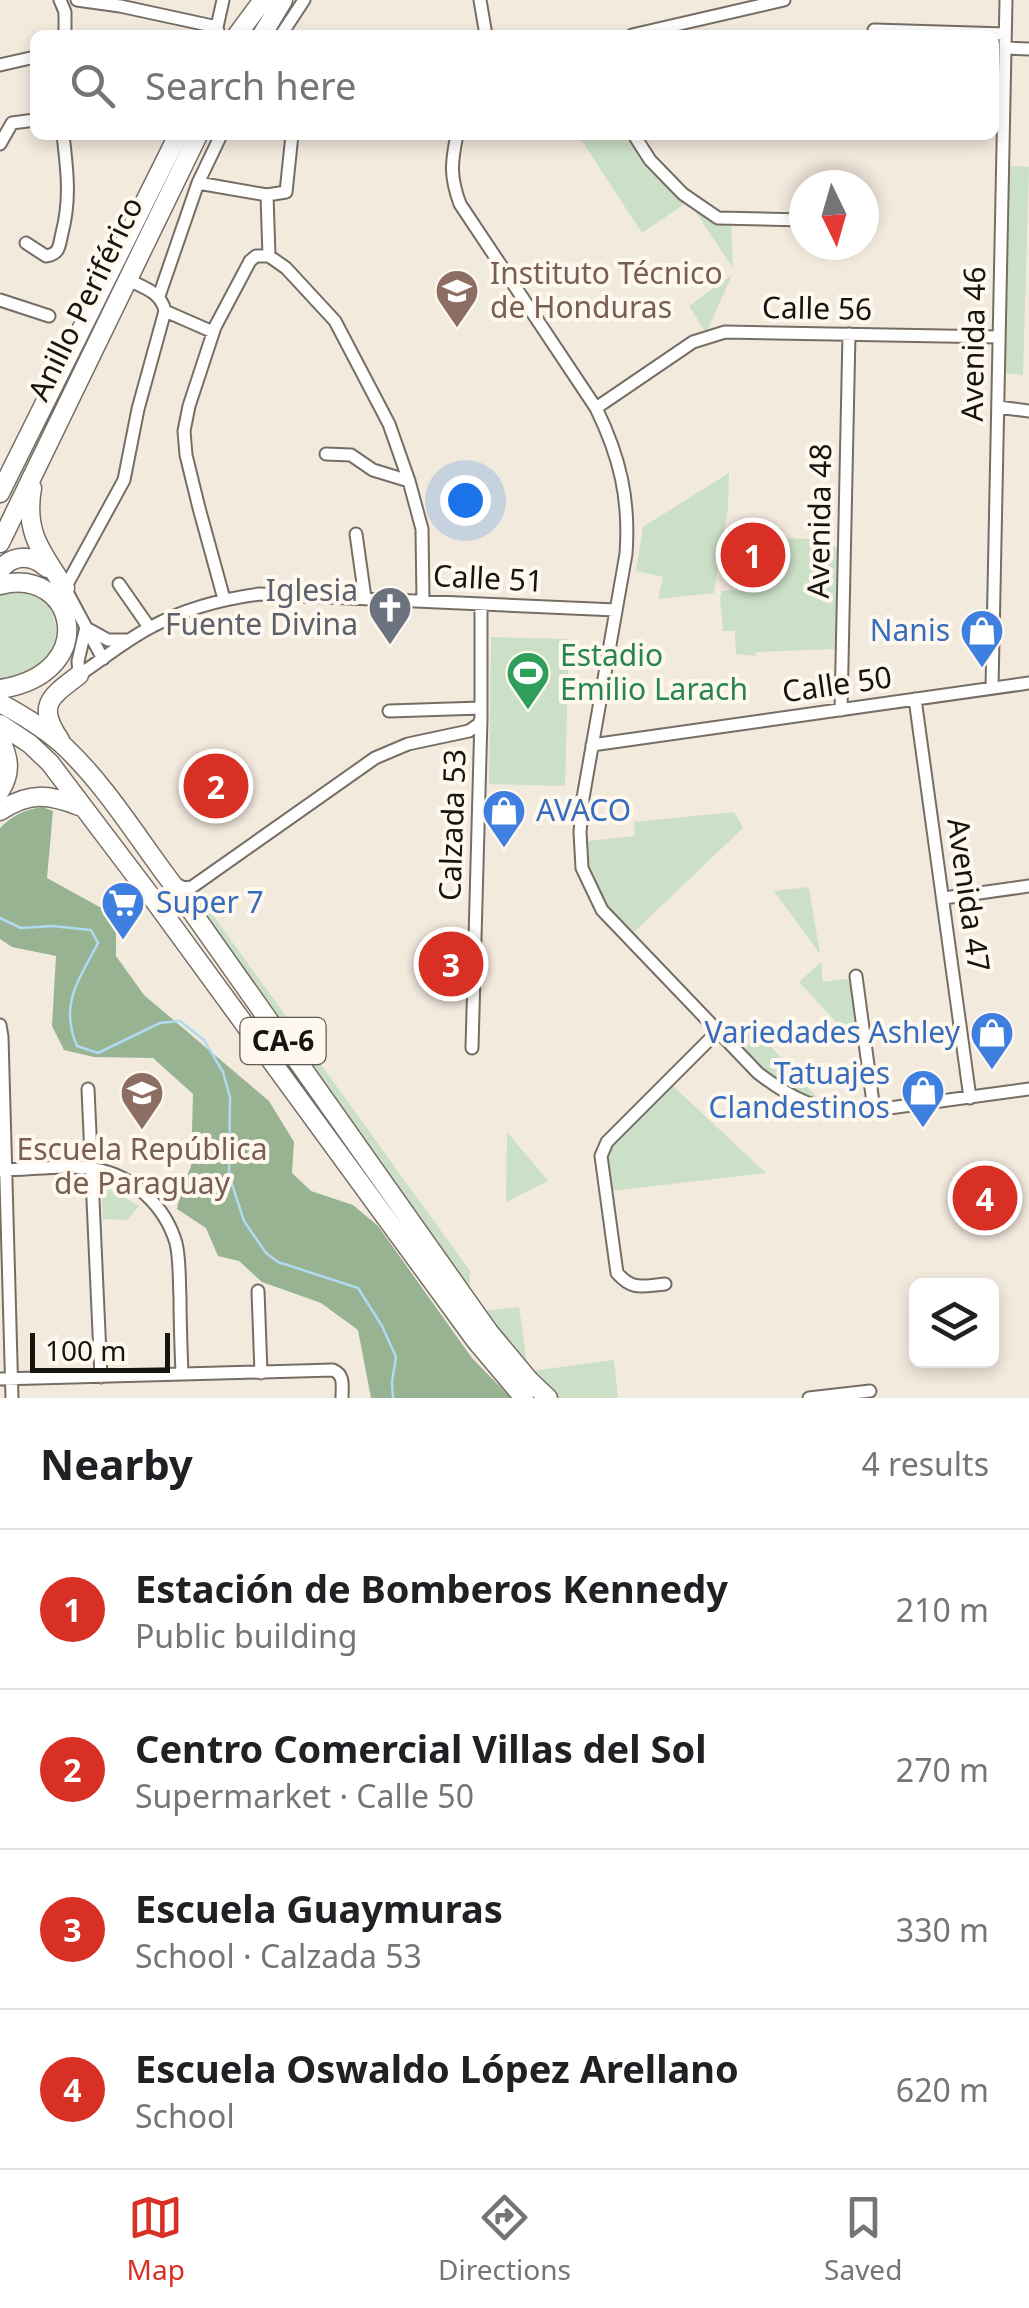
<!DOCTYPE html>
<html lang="en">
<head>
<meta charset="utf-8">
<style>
	:root { --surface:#fff; --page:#f2f2f2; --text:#202124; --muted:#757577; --line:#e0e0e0; --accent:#d93025 }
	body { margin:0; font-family:"Noto Sans",sans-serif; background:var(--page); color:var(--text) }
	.controls { position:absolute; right:30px; bottom:30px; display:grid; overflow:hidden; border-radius:15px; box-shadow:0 5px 15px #0003 }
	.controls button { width:90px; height:90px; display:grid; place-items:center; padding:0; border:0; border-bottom:2px solid var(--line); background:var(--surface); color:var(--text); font:50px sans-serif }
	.compass { position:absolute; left:789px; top:170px; width:90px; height:90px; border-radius:50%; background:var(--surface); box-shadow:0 5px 15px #0003; rotate:175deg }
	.scale { position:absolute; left:30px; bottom:25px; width:140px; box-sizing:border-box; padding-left:10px; border:5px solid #16140f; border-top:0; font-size:28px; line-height:35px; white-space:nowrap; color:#16140f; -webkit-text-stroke:8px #fff8ee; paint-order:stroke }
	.you { position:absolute; left:465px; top:500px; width:35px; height:35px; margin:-25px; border:8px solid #fff; border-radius:50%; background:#1a73e8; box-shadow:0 0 0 15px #1a73e833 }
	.badge { display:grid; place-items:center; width:65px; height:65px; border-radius:50%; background:var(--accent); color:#fff; font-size:32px; font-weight:700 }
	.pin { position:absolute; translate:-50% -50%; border:5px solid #fff; box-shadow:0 2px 10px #0006 }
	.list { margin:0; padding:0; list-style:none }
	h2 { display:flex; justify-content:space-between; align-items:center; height:130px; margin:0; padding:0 40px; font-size:42px }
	h2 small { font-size:32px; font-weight:400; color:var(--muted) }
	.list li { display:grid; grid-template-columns:65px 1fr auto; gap:30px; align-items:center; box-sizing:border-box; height:160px; padding:0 40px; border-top:2px solid var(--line) }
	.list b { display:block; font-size:38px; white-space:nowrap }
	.list p { margin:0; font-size:32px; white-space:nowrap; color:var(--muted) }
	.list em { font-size:32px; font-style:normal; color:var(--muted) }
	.icon { flex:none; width:55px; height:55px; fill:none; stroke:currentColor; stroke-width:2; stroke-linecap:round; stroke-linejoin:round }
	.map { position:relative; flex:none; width:1029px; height:1398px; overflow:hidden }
	.search { position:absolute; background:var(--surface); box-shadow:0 5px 15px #0003; left:30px; right:30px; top:30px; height:110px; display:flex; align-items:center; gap:25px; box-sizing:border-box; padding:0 35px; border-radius:15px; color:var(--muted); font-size:38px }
	.sheet { height:770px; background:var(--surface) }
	nav { display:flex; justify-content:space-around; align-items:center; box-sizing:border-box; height:140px; border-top:2px solid var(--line); background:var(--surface); font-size:28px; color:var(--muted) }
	nav a { display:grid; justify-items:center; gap:5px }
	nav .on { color:var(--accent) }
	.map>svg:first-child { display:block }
</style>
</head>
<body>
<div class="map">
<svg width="1029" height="1398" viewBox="0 0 1029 1398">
	<rect width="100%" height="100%" fill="#f3eade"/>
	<path fill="#cce0c7" d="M578,135H629L686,203L642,233Z
		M1009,166L1029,167L1023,375L1004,373Z
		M691,205L731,221L733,268Z
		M732,275L706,333L689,306Z
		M729,473L728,508L714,593L658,599L663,577L636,571L643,527Z
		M777,538L810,539L811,546L838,547L837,649L756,652L755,656L736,654L735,631H723L720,597L722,591L765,587L778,552Z
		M0,589L38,592C58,614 64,640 43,663C38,669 31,676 24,678C17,681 7,680 0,681Z
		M491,637L569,639L565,786L489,784Z
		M734,812L743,828L632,934L607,907L587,867L588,841L635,836L634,822Z
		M809,887V888L820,954L774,891Z
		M197,893L470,1271L469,1296L187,900Z
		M821,962L823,982L854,978L864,1052L799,982Z
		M754,1028L825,1106C791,1097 761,1070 736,1045Z
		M672,1085L766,1173L611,1191L607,1150Z
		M507,1132L548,1181L506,1202Z
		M106,1189L114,1191L139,1206L127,1220L103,1219L102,1195Z
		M519,1307L527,1363L480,1311Z
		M614,1360L618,1398H557L531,1371Z"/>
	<path fill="#98b391" d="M42,807L53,811L47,878L116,916V956L144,995L269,1101L294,1142L292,1173L311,1191L353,1205L378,1226L472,1358L511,1398H371L358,1330L321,1303L262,1282L239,1261L218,1256L206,1228L177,1209L181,1188L191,1167L193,1094L153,1058L94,1057L64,1050L52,1026L56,956L12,947L0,939V828C13,815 24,810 42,807Z"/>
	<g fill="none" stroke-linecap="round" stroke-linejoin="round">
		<path stroke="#afdaf2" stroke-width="2.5" d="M0,918L21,928L52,926L91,930L98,943C79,980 59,1004 77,1046L98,1053L160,1023L180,1021L204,1040L223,1072L230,1097L229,1175L244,1221L266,1253L278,1262L358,1288L382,1326L396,1357L392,1382L393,1398"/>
		<defs>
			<path id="minor" d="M60,0L65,12V35
				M77,0L120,6L217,27
				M480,0L486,35
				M874,30L1005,34
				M219,35L217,27L223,0
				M281,35L304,0
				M632,35L784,0
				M1005,48L1029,49
				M0,65L35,57
				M457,135C451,163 450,177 460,204L596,408C620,457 630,499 626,554L583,798L580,832L582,868L602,910L758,1073C792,1099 816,1111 860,1112L1029,1089
				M634,135L650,160L683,194L718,218L804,220
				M0,144L12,123L35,120
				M198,183L267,195L286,192L292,135
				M267,195L269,256
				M26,243L46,256C60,254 59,246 62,233C71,199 67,169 63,135
				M159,296L198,183L221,135
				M0,300L49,316
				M165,311L213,332
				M998,407L1029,411
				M596,408L693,342L725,332L999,337
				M326,454L351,455L373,470L409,481
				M356,534L365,598
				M119,584L149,627
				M224,599L199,508L186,455L184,431L189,406L215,327L250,261L256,256H269L286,268L335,321L389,424L409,481L422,529L423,601
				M86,627L78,661L79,675C103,659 127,639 153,626C187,608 222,599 260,594L616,610
				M90,630L108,640H129
				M103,659L65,588L124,480L138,409L165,311C161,292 143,287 126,279
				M992,688L1006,0
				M915,699L970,1098
				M841,710L849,334
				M389,711L481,708
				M592,745L1029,683
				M174,883L184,888L192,887L375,758L408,744L469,731L479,724L481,718
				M944,898L1029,886
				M856,976L874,1110
				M0,1025L2,1037L12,1398
				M472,1048L481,718V604
				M88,1089L101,1377
				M1,1170C29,1170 68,1164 94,1169C133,1175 165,1206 176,1243C180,1260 179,1280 180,1297C180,1323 181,1349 182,1374
				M665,1284C642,1286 633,1291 617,1273L601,1156L607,1142L717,1032
				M258,1291L261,1373
				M0,1379L333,1370C345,1375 342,1386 342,1398
				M809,1398L870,1391"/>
			<path id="highway" d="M237,35L263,0
				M262,35L283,0
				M32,488C24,533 42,552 65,588
				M0,493L178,135
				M0,543L198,135
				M0,570C13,554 32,554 47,568
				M0,585C75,565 103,673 0,689
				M0,703C22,715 46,729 65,747C106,786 137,837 171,882L489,1332L529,1380L548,1398
				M0,724L30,744L50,763L156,903L476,1341L524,1398
				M0,738C9,758 12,772 0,791
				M60,740C36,705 50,697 79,675
				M0,811C29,792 48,794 79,806"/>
		</defs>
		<use href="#minor" stroke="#766e64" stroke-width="15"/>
		<use href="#highway" stroke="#766e64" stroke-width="21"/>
		<use href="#minor" stroke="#fff" stroke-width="11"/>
		<use href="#highway" stroke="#fff" stroke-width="18"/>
	</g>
	<defs>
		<symbol id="school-pin" viewBox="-11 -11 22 30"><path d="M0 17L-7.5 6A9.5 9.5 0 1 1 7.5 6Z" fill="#8d6e63" stroke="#fff8ee"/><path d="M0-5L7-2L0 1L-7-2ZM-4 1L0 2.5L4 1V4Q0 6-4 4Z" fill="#fff"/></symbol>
		<symbol id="church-pin" viewBox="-11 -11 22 30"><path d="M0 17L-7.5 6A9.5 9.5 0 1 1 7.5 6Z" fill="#6b7280" stroke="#fff8ee"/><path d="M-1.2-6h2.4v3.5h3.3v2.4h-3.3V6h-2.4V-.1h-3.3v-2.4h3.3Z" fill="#fff"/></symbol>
		<symbol id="shop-pin" viewBox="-11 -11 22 30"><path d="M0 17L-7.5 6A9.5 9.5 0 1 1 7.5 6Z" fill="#3f7fe0" stroke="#fff8ee"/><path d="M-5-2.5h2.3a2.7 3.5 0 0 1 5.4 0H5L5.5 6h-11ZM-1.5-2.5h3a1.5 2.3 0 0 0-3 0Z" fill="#fff"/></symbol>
		<symbol id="stadium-pin" viewBox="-11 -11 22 30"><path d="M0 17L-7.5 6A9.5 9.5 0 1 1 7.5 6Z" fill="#2e9e5b" stroke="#fff8ee"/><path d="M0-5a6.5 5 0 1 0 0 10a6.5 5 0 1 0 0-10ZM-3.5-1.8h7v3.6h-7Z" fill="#fff"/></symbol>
		<symbol id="supermarket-pin" viewBox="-11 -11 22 30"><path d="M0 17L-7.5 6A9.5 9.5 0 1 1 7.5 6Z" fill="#3f7fe0" stroke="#fff8ee"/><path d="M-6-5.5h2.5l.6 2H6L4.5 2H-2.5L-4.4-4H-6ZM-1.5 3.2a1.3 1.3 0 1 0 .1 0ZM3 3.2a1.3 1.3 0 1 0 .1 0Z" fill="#fff"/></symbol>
	</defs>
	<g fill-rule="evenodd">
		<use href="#school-pin" x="432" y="266" width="50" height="68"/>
		<use href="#church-pin" x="365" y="583" width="50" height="68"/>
		<use href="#shop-pin" x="957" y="606" width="50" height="68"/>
		<use href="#stadium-pin" x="503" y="648" width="50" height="68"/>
		<use href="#shop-pin" x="479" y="786" width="50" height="68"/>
		<use href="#supermarket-pin" x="98" y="878" width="50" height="68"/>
		<use href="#shop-pin" x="967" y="1008" width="50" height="68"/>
		<use href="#shop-pin" x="898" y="1066" width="50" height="68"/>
		<use href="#school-pin" x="117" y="1068" width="50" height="68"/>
	</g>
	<g text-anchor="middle" stroke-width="8" stroke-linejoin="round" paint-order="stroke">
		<rect fill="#fff8ee" stroke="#5c5852" stroke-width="2.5" x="240.5" y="1018" width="85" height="46" rx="8"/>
		<g font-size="28" font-weight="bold" fill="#16140f">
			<text x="283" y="1051">CA-6</text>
		</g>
		<g font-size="30" fill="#785e54" stroke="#fff8ee" text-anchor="start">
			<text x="490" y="284">Instituto Técnico<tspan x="490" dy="34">de Honduras</tspan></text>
			<text x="142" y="1160" text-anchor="middle">Escuela República<tspan x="142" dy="34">de Paraguay</tspan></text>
		</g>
		<g font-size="30" fill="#16140f" stroke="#fff8ee">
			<text transform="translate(86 299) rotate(-64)" y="10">Anillo Periférico</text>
			<text transform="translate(817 309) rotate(1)" y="10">Calle 56</text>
			<text transform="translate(974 344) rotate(-89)" y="10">Avenida 46</text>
			<text transform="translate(820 521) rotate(-89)" y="10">Avenida 48</text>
			<text transform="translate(488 579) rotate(3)" y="10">Calle 51</text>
			<text transform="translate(837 685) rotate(-8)" y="10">Calle 50</text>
			<text transform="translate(453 825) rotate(-88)" y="10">Calzada 53</text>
			<text transform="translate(968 895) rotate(82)" y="10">Avenida 47</text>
		</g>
		<g font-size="30" fill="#5b616d" stroke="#fff8ee" text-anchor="end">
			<text x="358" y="601">Iglesia<tspan x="358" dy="34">Fuente Divina</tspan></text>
		</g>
		<g font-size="30" fill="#366cbe" stroke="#fff8ee" text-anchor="end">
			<text x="950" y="641">Nanis</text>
			<text x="536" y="821" text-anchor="start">AVACO</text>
			<text x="156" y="913" text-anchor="start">Super 7</text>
			<text x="960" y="1043">Variedades Ashley</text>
			<text x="890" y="1084">Tatuajes<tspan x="890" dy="34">Clandestinos</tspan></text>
		</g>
		<g font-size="30" fill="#27864d" stroke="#fff8ee" text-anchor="start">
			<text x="560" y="666">Estadio<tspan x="560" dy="34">Emilio Larach</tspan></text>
		</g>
	</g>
</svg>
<div class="controls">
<button><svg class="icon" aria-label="layers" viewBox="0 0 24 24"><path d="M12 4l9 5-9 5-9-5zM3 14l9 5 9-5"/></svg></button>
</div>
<svg class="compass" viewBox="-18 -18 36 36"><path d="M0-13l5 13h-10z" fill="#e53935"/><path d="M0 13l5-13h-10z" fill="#757577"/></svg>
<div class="scale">100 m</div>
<div class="you"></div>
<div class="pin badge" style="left:753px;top:555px">1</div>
<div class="pin badge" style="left:216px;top:786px">2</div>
<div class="pin badge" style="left:451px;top:964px">3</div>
<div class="pin badge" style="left:985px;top:1198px">4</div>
<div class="search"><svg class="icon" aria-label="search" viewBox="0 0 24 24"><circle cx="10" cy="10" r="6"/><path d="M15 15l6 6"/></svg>Search here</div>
</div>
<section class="sheet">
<h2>Nearby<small>4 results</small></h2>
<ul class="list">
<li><span class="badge">1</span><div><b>Estación de Bomberos Kennedy</b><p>Public building</p></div><em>210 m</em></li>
<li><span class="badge">2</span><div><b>Centro Comercial Villas del Sol</b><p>Supermarket · Calle 50</p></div><em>270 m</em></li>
<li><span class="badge">3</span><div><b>Escuela Guaymuras</b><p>School · Calzada 53</p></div><em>330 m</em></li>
<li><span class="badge">4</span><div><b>Escuela Oswaldo López Arellano</b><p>School</p></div><em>620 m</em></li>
</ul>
</section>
<nav>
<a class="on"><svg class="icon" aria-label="map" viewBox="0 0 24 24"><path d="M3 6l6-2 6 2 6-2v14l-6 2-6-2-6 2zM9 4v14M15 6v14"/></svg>Map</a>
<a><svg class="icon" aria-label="directions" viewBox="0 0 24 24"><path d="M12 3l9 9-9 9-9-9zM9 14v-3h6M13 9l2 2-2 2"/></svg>Directions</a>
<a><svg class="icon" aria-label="saved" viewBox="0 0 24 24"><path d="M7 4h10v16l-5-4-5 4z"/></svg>Saved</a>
</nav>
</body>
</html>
